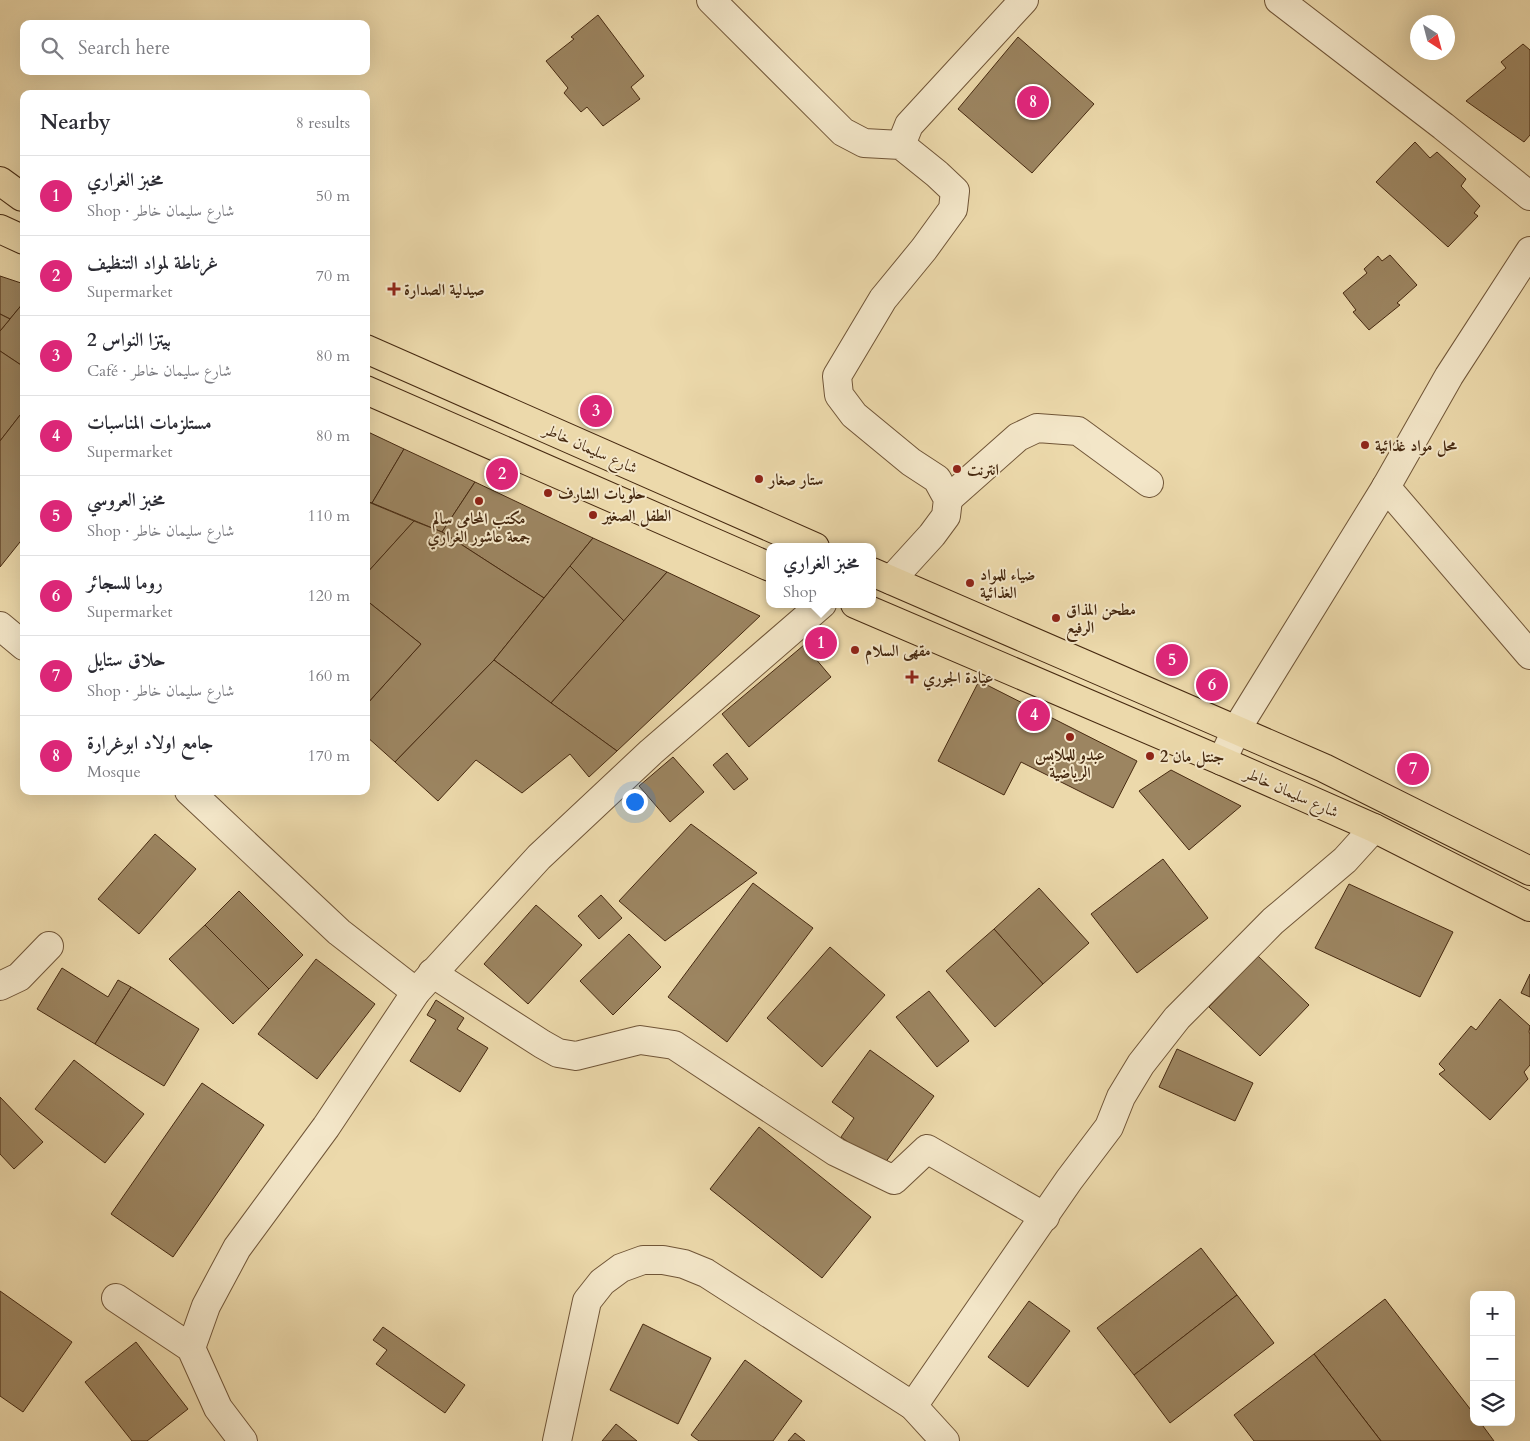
<!DOCTYPE html>
<html lang="en">
<head>
<meta charset="utf-8">
<style>
  :root { --surface:#fff; --page:#f7f7f7; --text:#2b2b33; --muted:#7c7c81; --line:#e1e1e2; --accent:#db2777 }
  body { margin:0; font-family:Cardo,Amiri,serif; background:var(--page); color:var(--text) }
  .controls { position:absolute; right:15px; bottom:15px; display:grid; overflow:hidden; border-radius:10px; box-shadow:0 5px 20px #0002 }
  .controls button { width:45px; height:45px; display:grid; place-items:center; padding:0; border:0; border-bottom:1px solid var(--line); background:var(--surface); color:var(--text); font:25px sans-serif }
  .compass { position:absolute; left:1410px; top:15px; width:45px; height:45px; border-radius:50%; background:var(--surface); box-shadow:0 5px 20px #0002; rotate:144deg }
  .you { position:absolute; left:634px; top:801px; width:18px; height:18px; margin:-12px; border:4px solid #fff; border-radius:50%; background:#1a73e8; box-shadow:0 0 0 8px #1a73e833 }
  .badge { display:grid; place-items:center; width:32px; height:32px; border-radius:50%; background:var(--accent); color:#fff; font-size:16px; font-weight:700 }
  .pin { position:absolute; translate:-50% -50%; border:2px solid #fff; box-shadow:0 1px 5px #0006 }
  .popup { position:absolute; left:766px; top:543px; width:110px; height:65px; box-sizing:border-box; display:grid; place-content:center; border-radius:10px; background:var(--surface); filter:drop-shadow(0 1px 4px #0005); font-size:16px; white-space:nowrap; color:var(--muted) }
  .popup b { font-size:19px; color:var(--text) }
  .popup::after { content:''; position:absolute; left:50%; top:100%; margin-left:-10px; border:10px solid transparent; border-top-color:var(--surface) }
  .list { margin:0; padding:0; list-style:none }
  h2 { display:flex; justify-content:space-between; align-items:center; height:65px; margin:0; padding:0 20px; font-size:21px }
  h2 small { font-size:16px; font-weight:400; color:var(--muted) }
  .list li { display:grid; grid-template-columns:32px 1fr auto; gap:15px; align-items:center; box-sizing:border-box; height:80px; padding:0 20px; border-top:1px solid var(--line) }
  .list b { display:block; font-size:19px; white-space:nowrap }
  .list p { margin:0; font-size:16px; white-space:nowrap; color:var(--muted) }
  .list em { font-size:16px; font-style:normal; color:var(--muted) }
  .icon { flex:none; width:28px; height:28px; fill:none; stroke:currentColor; stroke-width:2; stroke-linecap:round; stroke-linejoin:round }
  .map { position:relative; flex:none; width:1530px; height:1441px; overflow:hidden }
  .search { position:absolute; background:var(--surface); box-shadow:0 5px 20px #0002; left:20px; top:20px; width:350px; height:55px; display:flex; align-items:center; gap:12px; box-sizing:border-box; padding:0 18px; border-radius:10px; color:var(--muted); font-size:19px }
  .panel { position:absolute; background:var(--surface); box-shadow:0 5px 20px #0002; left:20px; top:90px; width:350px; height:705px; border-radius:10px }
  .map>svg:first-child { display:block }
  .building { fill:#9c8561; stroke:#462910 }
  .lines { fill:none; stroke-linecap:round; stroke-linejoin:round }
  .minor-casing { stroke:#705537; stroke-width:30 }
  .major-casing { stroke:#462910; stroke-width:30 }
  .minor { stroke:#f3e6c8; stroke-width:28 }
  .major { stroke:#ecd9ab; stroke-width:28 }
  .poi-dot { fill:#8f2418; stroke:#f3e6c8; stroke-width:2 }
  .labels { text-anchor:middle; stroke-width:4; stroke-linejoin:round; paint-order:stroke }
  .poi-label { font-size:16px; font-weight:bold; fill:#462910; stroke:#f3e6c8; text-anchor:start }
  .street-label { font-size:16px; fill:#462910; stroke:#f3e6c8 }
</style>
</head>
<body>
<div class="map">
<svg width="1530" height="1441" viewBox="0 0 1530 1441">
  <rect width="100%" height="100%" fill="#ecd9ab"/>
  <filter id="stains"><feTurbulence type="fractalNoise" baseFrequency=".004" numOctaves="4"/><feColorMatrix values="0 0 0 0 .2 0 0 0 0 .09 0 0 0 0 .02 0 0 0 .5 -.17"/></filter>
  <radialGradient id="worn" r=".72"><stop offset=".6" stop-color="#630" stop-opacity="0"/><stop offset="1" stop-color="#630" stop-opacity=".3"/></radialGradient>
  <g class="building">
    <path d="M598,15L644,76L631,87L640,99L603,126L587,107L581,112L564,93L568,88L546,61L574,39L571,37Z"/>
    <path d="M1018,37L1094,104L1032,173L958,109Z"/>
    <path d="M1523,44L1530,50V135L1524,142L1466,101L1506,68L1501,62Z"/>
    <path d="M1415,142L1430,158L1437,152L1466,179L1461,186L1480,206L1474,213L1478,216L1448,247L1376,182Z"/>
    <path d="M1390,255L1417,285L1397,303L1400,305L1369,330L1353,312L1356,310L1343,293L1367,273L1364,269L1378,256L1382,261Z"/>
    <path d="M0,276L24,284V302L10,319L0,314Z"/>
    <path d="M24,302V367L0,351V331Z"/>
    <path d="M0,314L10,319L0,331Z"/>
    <path d="M0,351L24,367V410L0,441Z"/>
    <path d="M24,410V537L0,567V441Z"/>
    <path d="M366,431L404,449L372,503L366,501Z"/>
    <path d="M404,449L475,482L442,532L372,503Z"/>
    <path d="M475,482L593,538L544,598L442,532Z"/>
    <path d="M366,501L414,521L366,574Z"/>
    <path d="M414,521L442,532L544,598L494,660L395,762L366,736V705L421,644L366,600V574Z"/>
    <path d="M593,538L667,572L624,621L570,566Z"/>
    <path d="M570,566L624,621L551,703L494,660Z"/>
    <path d="M667,572L760,616L617,751L551,703Z"/>
    <path d="M366,600L421,644L366,705Z"/>
    <path d="M804,645L831,677L749,747L722,714Z"/>
    <path d="M494,660L551,703L617,751L589,777L570,754L522,793L476,760L438,801L395,762Z"/>
    <path d="M979,681L1137,761L1113,808L1021,762L1004,795L938,761Z"/>
    <path d="M727,753L748,779L734,790L713,765Z"/>
    <path d="M673,757L704,792L670,822L639,786Z"/>
    <path d="M1171,770L1241,806L1189,850L1139,791Z"/>
    <path d="M691,824L757,873L665,941L619,901Z"/>
    <path d="M155,834L196,869L139,934L98,899Z"/>
    <path d="M1163,859L1208,918L1137,973L1091,914Z"/>
    <path d="M753,883L813,928L727,1042L668,997Z"/>
    <path d="M1349,884L1453,932L1420,997L1315,948Z"/>
    <path d="M1039,888L1089,943L1043,984L994,929Z"/>
    <path d="M239,891L303,955L269,989L205,925Z"/>
    <path d="M601,895L622,918L599,939L578,916Z"/>
    <path d="M536,905L582,945L528,1004L484,964Z"/>
    <path d="M205,925L269,989L233,1024L169,959Z"/>
    <path d="M994,929L1043,984L995,1027L946,971Z"/>
    <path d="M629,934L661,967L613,1015L580,981Z"/>
    <path d="M830,947L885,995L822,1067L767,1018Z"/>
    <path d="M1258,956L1309,1005L1260,1056L1209,1007Z"/>
    <path d="M316,959L375,1004L317,1079L258,1034Z"/>
    <path d="M62,968L108,997L118,980L131,987L95,1044L37,1009Z"/>
    <path d="M1530,974V997L1521,993Z"/>
    <path d="M131,987L199,1029L164,1086L95,1044Z"/>
    <path d="M929,991L969,1041L937,1067L896,1017Z"/>
    <path d="M1500,999L1530,1026L1529,1032L1530,1034V1065L1524,1072L1528,1079L1490,1120L1439,1074L1445,1070L1439,1064L1471,1026L1476,1030Z"/>
    <path d="M436,1000L464,1018L457,1029L488,1048L460,1092L410,1061L436,1020L427,1015Z"/>
    <path d="M1177,1049L1253,1083L1235,1121L1159,1087Z"/>
    <path d="M870,1050L934,1096L882,1167L841,1137L854,1118L832,1102Z"/>
    <path d="M74,1060L144,1114L105,1163L35,1109Z"/>
    <path d="M202,1083L264,1125L173,1257L111,1214Z"/>
    <path d="M0,1097L43,1142L14,1169L0,1154Z"/>
    <path d="M759,1127L871,1217L822,1278L710,1189Z"/>
    <path d="M1201,1248L1237,1295L1134,1375L1097,1328Z"/>
    <path d="M0,1291L72,1342L23,1412L0,1396Z"/>
    <path d="M1237,1295L1274,1343L1170,1423L1134,1375Z"/>
    <path d="M1385,1299L1474,1414V1422H1480L1494,1441H1381L1314,1354Z"/>
    <path d="M1029,1301L1070,1331L1028,1387L988,1357Z"/>
    <path d="M643,1324L711,1358L678,1424L610,1390Z"/>
    <path d="M383,1327L465,1385L445,1413L376,1364L387,1350L373,1340Z"/>
    <path d="M136,1342L188,1409L147,1441H132L85,1382Z"/>
    <path d="M1314,1354L1381,1441H1254L1234,1415Z"/>
    <path d="M745,1360L802,1401L773,1441H699L691,1435Z"/>
    <path d="M616,1424L637,1441H602Z"/>
    <path d="M795,1433L805,1441H788Z"/>
  </g>
  <g class="lines">
    <defs>
      <g id="minor">
        <path d="M711,0L843,132L864,143L901,145L937,174L955,191L953,209L924,249L883,299L837,376L839,395L854,415L911,462L937,479L948,499L946,516L932,535L891,580"/>
        <path d="M1279,0L1443,126L1530,196"/>
        <path d="M901,145L909,125L1024,0"/>
        <path d="M1386,487L1530,655"/>
        <path d="M948,499L1018,437L1037,428L1078,431L1149,483"/>
        <path d="M0,626L24,646"/>
        <path d="M1222,761L1236,730L1386,487L1449,376L1530,251"/>
        <path d="M189,791L339,932L416,992"/>
        <path d="M432,973L542,1044L558,1053L576,1056L640,1040L674,1045L836,1152L894,1180L927,1149L1045,1217"/>
        <path d="M0,986L19,977L49,946"/>
        <path d="M116,1298L191,1348L218,1408L243,1441"/>
        <path d="M191,1348L206,1306L237,1248L326,1127L416,992L539,857L651,752L822,604"/>
        <path d="M913,1406L1069,1180L1109,1127L1121,1097L1141,1064L1177,1018L1273,921L1345,860L1374,828"/>
        <path d="M557,1441L587,1301L602,1282L621,1268L643,1260H663L684,1264L706,1273L913,1406L945,1441"/>
      </g>
      <g id="major">
        <path d="M0,181L22,197"/>
        <path d="M0,229L24,240"/>
        <path d="M366,349L815,547"/>
        <path d="M366,390L770,567"/>
        <path d="M872,572L1324,768L1530,871"/>
        <path d="M855,604L1222,761L1374,828L1530,907"/>
      </g>
    </defs>
    <use href="#minor" class="minor-casing"/>
    <use href="#major" class="major-casing"/>
    <use href="#minor" class="minor"/>
    <use href="#major" class="major"/>
  </g>
  <g class="poi-dot">
    <path d="M391.5 281.5h5v5h5v5h-5v5h-5v-5h-5v-5h5z"/>
    <circle cx="1365" cy="445" r="5"/>
    <circle cx="957" cy="469" r="5"/>
    <circle cx="759" cy="479" r="5"/>
    <circle cx="548" cy="493" r="5"/>
    <circle cx="479" cy="501" r="5"/>
    <circle cx="593" cy="515" r="5"/>
    <circle cx="970" cy="583" r="5"/>
    <circle cx="1056" cy="618" r="5"/>
    <circle cx="855" cy="650" r="5"/>
    <path d="M909.5 669.5h5v5h5v5h-5v5h-5v-5h-5v-5h5z"/>
    <circle cx="1070" cy="737" r="5"/>
    <circle cx="1150" cy="756" r="5"/>
  </g>
  <g class="labels">
    <g class="poi-label">
      <text x="404" y="295">صيدلية الصدارة</text>
      <text x="1375" y="451">محل مواد غذائية</text>
      <text x="967" y="475">انترنت</text>
      <text x="769" y="485">ستار صغار</text>
      <text x="558" y="499">حلويات الشارف</text>
      <text x="603" y="521">الطفل الصغير</text>
      <text x="479" y="524" text-anchor="middle">مكتب المحامي سالم<tspan x="479" dy="18">جمعة عاشور الغراري</tspan></text>
      <text x="980" y="580">ضياء للمواد<tspan x="980" dy="18">الغذائية</tspan></text>
      <text x="1066" y="615">مطحن المذاق<tspan x="1066" dy="18">الرفيع</tspan></text>
      <text x="865" y="656">مقهى السلام</text>
      <text x="923" y="683">عيادة الجوري</text>
      <text x="1070" y="760" text-anchor="middle">عبدو للملابس<tspan x="1070" dy="18">الرياضية</tspan></text>
      <text x="1160" y="762">جنتل مان 2</text>
    </g>
    <g class="street-label">
      <text transform="translate(591 448) rotate(24)" y="6">شارع سليمان خاطر</text>
      <text transform="translate(1292 792) rotate(24)" y="6">شارع سليمان خاطر</text>
    </g>
  </g>
  <rect width="100%" height="100%" filter="url(#stains)"/>
  <rect width="100%" height="100%" fill="url(#worn)"/>
</svg>
<div class="controls">
<button>+</button>
<button>−</button>
<button><svg class="icon" aria-label="layers" viewBox="0 0 24 24"><path d="M12 4l9 5-9 5-9-5zM3 14l9 5 9-5"/></svg></button>
</div>
<svg class="compass" viewBox="-18 -18 36 36"><path d="M0-13l5 13h-10z" fill="#e53935"/><path d="M0 13l5-13h-10z" fill="#7c7c81"/></svg>
<div class="you"></div>
<div class="pin badge" style="left:821px;top:643px">1</div>
<div class="popup"><b>مخبز الغراري</b>Shop</div>
<div class="pin badge" style="left:502px;top:474px">2</div>
<div class="pin badge" style="left:596px;top:411px">3</div>
<div class="pin badge" style="left:1034px;top:715px">4</div>
<div class="pin badge" style="left:1172px;top:660px">5</div>
<div class="pin badge" style="left:1212px;top:685px">6</div>
<div class="pin badge" style="left:1413px;top:769px">7</div>
<div class="pin badge" style="left:1033px;top:102px">8</div>
<div class="search"><svg class="icon" aria-label="search" viewBox="0 0 24 24"><circle cx="10" cy="10" r="6"/><path d="M15 15l6 6"/></svg>Search here</div>
<section class="panel">
<h2>Nearby<small>8 results</small></h2>
<ul class="list">
<li><span class="badge">1</span><div><b>مخبز الغراري</b><p>Shop · شارع سليمان خاطر</p></div><em>50 m</em></li>
<li><span class="badge">2</span><div><b>غرناطة لمواد التنظيف</b><p>Supermarket</p></div><em>70 m</em></li>
<li><span class="badge">3</span><div><b>بيتزا النواس 2</b><p>Café · شارع سليمان خاطر</p></div><em>80 m</em></li>
<li><span class="badge">4</span><div><b>مستلزمات المناسبات</b><p>Supermarket</p></div><em>80 m</em></li>
<li><span class="badge">5</span><div><b>مخبز العروسي</b><p>Shop · شارع سليمان خاطر</p></div><em>110 m</em></li>
<li><span class="badge">6</span><div><b>روما للسجائر</b><p>Supermarket</p></div><em>120 m</em></li>
<li><span class="badge">7</span><div><b>حلاق ستايل</b><p>Shop · شارع سليمان خاطر</p></div><em>160 m</em></li>
<li><span class="badge">8</span><div><b>جامع اولاد ابوغرارة</b><p>Mosque</p></div><em>170 m</em></li>
</ul>
</section>
</div>
</body>
</html>
